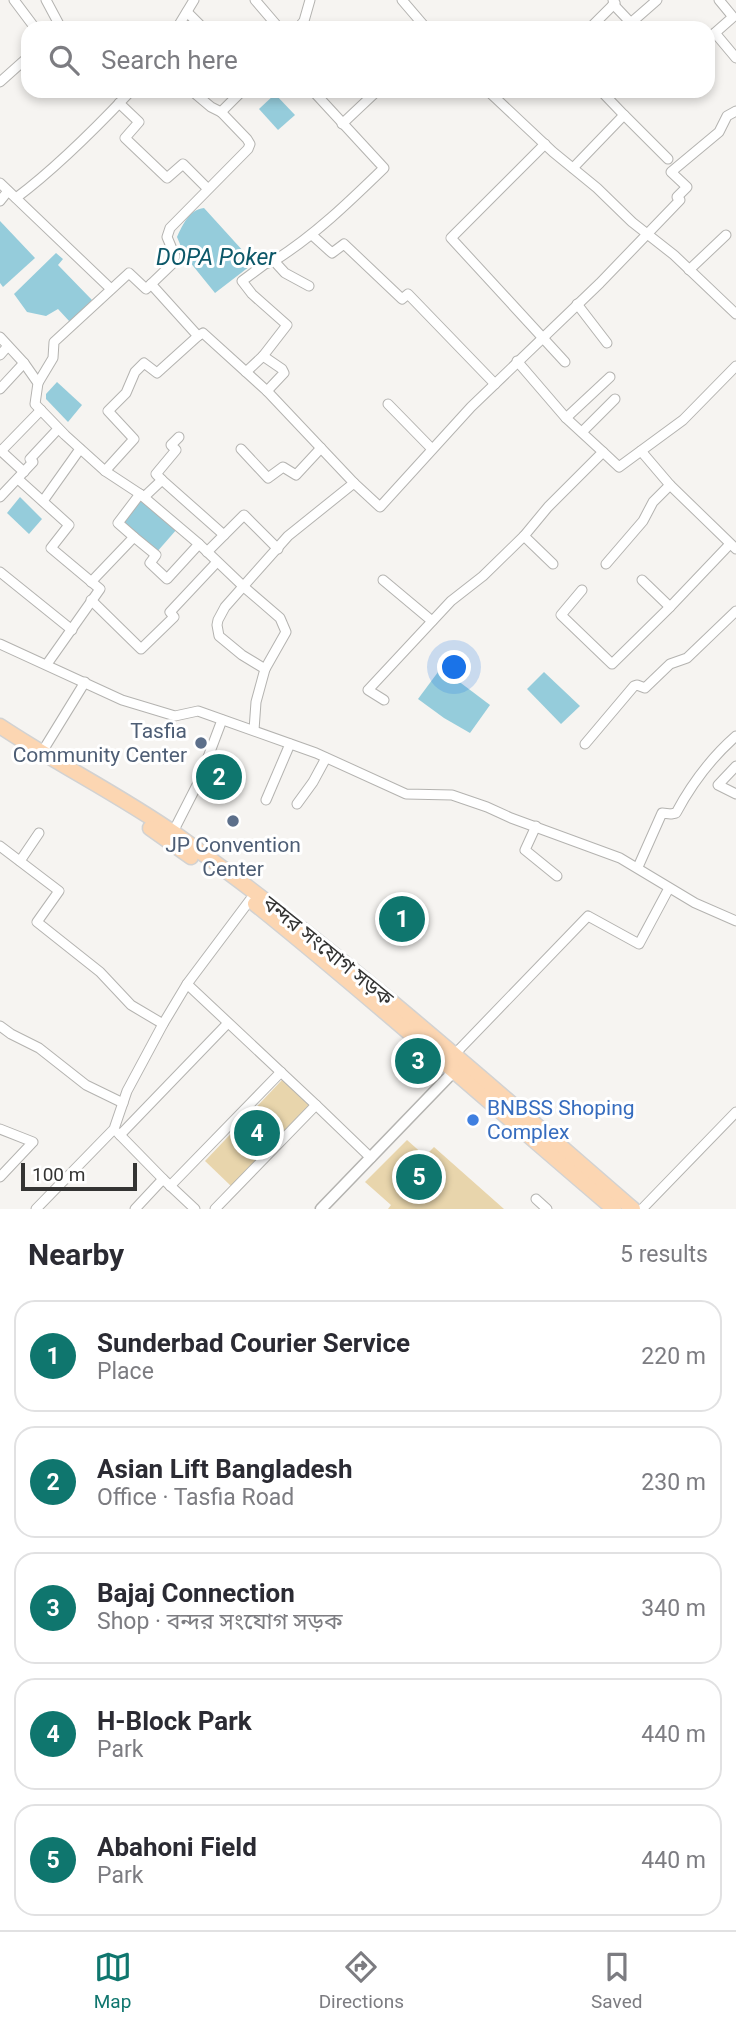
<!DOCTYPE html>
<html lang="en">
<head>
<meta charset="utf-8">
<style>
  :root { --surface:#fff; --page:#f2f2f3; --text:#2b2b33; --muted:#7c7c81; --line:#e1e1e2; --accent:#0f766e }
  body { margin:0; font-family:Roboto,"Noto Sans Bengali",sans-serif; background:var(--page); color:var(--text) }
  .scale { position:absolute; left:21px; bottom:18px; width:116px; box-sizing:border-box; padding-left:7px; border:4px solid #343433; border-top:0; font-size:19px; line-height:24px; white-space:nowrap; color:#343433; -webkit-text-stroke:5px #fff; paint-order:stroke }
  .you { position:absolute; left:455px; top:668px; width:24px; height:24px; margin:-18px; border:5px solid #fff; border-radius:50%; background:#1a73e8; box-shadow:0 0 0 10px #1a73e833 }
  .badge { display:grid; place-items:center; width:46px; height:46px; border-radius:50%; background:var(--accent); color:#fff; font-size:23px; font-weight:700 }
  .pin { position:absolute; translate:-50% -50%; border:4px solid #fff; box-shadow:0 2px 7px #0006 }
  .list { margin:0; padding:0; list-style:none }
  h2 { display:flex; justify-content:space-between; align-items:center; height:91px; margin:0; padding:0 28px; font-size:30px }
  h2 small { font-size:23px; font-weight:400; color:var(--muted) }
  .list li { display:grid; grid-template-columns:46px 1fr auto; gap:21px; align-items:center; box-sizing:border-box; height:112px; margin:0 14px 14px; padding:0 14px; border:2px solid var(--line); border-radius:21px }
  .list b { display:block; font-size:26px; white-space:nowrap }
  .list p { margin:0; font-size:23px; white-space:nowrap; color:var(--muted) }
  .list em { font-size:23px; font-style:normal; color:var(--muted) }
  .icon { flex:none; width:38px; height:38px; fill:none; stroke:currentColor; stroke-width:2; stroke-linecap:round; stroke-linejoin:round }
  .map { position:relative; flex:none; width:736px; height:1209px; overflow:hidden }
  .search { position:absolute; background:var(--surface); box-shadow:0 4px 10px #0003; left:21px; right:21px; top:21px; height:77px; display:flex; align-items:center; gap:18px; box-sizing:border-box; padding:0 24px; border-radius:21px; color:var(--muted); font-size:26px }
  .sheet { height:721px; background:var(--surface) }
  nav { display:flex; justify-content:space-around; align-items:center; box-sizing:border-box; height:98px; border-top:2px solid var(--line); background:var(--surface); font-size:19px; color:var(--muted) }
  nav a { display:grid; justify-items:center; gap:4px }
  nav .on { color:var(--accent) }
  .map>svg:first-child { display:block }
  .green { fill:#e8d5ac }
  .water { fill:#95ccdb }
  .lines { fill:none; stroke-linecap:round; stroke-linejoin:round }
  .minor-casing { stroke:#b4b3b0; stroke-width:11 }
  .tertiary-casing { stroke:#b4b3b0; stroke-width:13 }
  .trunk-casing { stroke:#d2d2d2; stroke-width:17 }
  .minor { stroke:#fff; stroke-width:9 }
  .tertiary { stroke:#fff; stroke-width:10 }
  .trunk { stroke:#fcd6b2; stroke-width:14 }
  .service-dot { fill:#5c6f8a; stroke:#fff; stroke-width:2.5 }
  .shop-dot { fill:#3f7fe0; stroke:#fff; stroke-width:2.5 }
  .labels { text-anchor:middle; stroke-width:6; stroke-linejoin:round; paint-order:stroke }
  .service-label { font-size:21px; fill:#4e5e75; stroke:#fff; text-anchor:end }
  .street-label { font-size:21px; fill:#343433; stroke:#fff }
  .shop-label { font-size:21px; fill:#366cbe; stroke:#fff; text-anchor:start }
  .water-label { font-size:23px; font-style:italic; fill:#0c5869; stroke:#fff }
</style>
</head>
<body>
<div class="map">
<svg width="736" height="1209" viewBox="0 0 736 1209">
  <rect width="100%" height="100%" fill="#f6f4f1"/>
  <g class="green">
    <path d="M282,1080L309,1105L231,1186L205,1161Z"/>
    <path d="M407,1140L425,1156L434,1147L504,1209H388L391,1205L365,1182Z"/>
  </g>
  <g class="water">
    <path d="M275,94L295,115L278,130L259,109Z"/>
    <path d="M204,208L254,263L215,293L185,256L177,237C183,224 189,210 204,208Z"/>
    <path d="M0,221L35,258L3,287L0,283Z"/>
    <path d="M56,253L63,259L58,265L92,300L70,322L58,309L46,316L27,312L14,294Z"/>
    <path d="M57,382L82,405L68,422L46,399V394Z"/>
    <path d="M20,497L42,519L29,534L7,513Z"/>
    <path d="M140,498L177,529L156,553L121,523Z"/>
    <path d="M441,668L490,705L470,733L444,718L418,699Z"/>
    <path d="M544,672L580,706L561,724L527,689Z"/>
  </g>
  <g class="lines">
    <defs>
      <g id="minor">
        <path d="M14,0L35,28"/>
        <path d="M46,0L61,28"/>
        <path d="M255,0L279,28"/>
        <path d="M402,0L426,28"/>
        <path d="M613,4L631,23"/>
        <path d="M187,12L203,28"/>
        <path d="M177,28L194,0"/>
        <path d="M298,28L304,21L310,0"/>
        <path d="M590,28L615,3L613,0"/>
        <path d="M625,28L657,0"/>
        <path d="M715,33L736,58"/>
        <path d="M708,39L733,17L719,0"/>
        <path d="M0,82L28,57"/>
        <path d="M488,91L553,152L597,188L632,222L674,255L736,314"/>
        <path d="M119,103L139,122L125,138L167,178L183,164L207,188"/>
        <path d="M221,112L242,91"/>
        <path d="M624,115L668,159"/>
        <path d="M342,124L377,91"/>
        <path d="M545,144L451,238L565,362"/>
        <path d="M573,168L624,115L601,91"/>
        <path d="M0,183L111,289"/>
        <path d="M16,198C56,168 93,131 128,94"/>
        <path d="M0,201L8,191"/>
        <path d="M312,235L332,253L344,244L402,299L408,294L495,384"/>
        <path d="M689,270L726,235"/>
        <path d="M309,286L285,273L274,261C315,235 349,202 384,168L313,91"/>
        <path d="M577,304L607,343"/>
        <path d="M198,336L203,333L267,391L354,483"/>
        <path d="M0,337L24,363L38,383L35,404L65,435L105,471L140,494L199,544L244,587L280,618L286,632L265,669"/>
        <path d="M0,355L7,347"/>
        <path d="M517,361L566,418L603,452L548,507L524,536L553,564"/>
        <path d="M246,372L263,356"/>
        <path d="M38,383L53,358L54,342L129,273L146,289L172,264L175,256L167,237L170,228L248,149L250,144L247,139L221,112L211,107L192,91"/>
        <path d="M0,389L24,363"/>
        <path d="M267,391L284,373L282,369L263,356L287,325L252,294L242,281L265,264L274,261"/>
        <path d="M388,404L432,449"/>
        <path d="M566,418L610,377"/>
        <path d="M582,432L615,399"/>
        <path d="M241,449L268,478L283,467L296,475L321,448"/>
        <path d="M0,450L24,472"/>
        <path d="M1,451L41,410"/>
        <path d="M641,451L670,485L736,549"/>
        <path d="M603,452L619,467L683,420L736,366"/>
        <path d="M105,471L134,439L108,411L126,393L135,372L144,363L157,373L198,336L151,284"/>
        <path d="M18,479L69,525L51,548L100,589L47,664"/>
        <path d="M162,480L224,535"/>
        <path d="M0,497L33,462L30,459L58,429"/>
        <path d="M144,497L162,480L156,474L176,450L171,445L179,437"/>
        <path d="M43,501L80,449"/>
        <path d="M134,537L156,555L150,563L167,579L199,544"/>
        <path d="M207,552L244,515L278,549"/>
        <path d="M606,564L643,521L653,502L670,485"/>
        <path d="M0,572L72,630"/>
        <path d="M383,580L432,621"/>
        <path d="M642,580L670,607"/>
        <path d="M91,582L134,537L118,523L140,494"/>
        <path d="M582,590L561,615L612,664L670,607L730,544"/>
        <path d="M91,600L141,649L174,617L170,612L217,562"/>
        <path d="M0,644L122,700L175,716L198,711L316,753L406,794L452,795L487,807L511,818L620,858L695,903L736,921"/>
        <path d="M384,700L368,690L451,601L483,576L524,536"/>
        <path d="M254,730L256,702L265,669L242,655L219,636L217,625L218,620L225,607L288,536L354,483L380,507L471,407L600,283L680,200L677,197L687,187L671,172L719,132L727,116L736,111"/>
        <path d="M585,744L634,686L637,685L645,688L670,664L687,658L736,611"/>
        <path d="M42,752L85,682"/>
        <path d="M736,766L718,785L736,794"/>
        <path d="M266,800L290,744"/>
        <path d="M297,804L313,782L326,758"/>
        <path d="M536,826L525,850L557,876"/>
        <path d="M173,832L199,781L222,720"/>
        <path d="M0,846L59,891L37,922L100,972L131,1005L163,1024"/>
        <path d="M20,861L39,833"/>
        <path d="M638,867L662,813L671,814L676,813C691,785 712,757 736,736"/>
        <path d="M187,984L316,1105"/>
        <path d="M0,1026L11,1034L39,1048L86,1085L123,1103"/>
        <path d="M451,1058L588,916L639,944L669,888"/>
        <path d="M0,1129L33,1142L0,1177"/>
        <path d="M118,1133L163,1179"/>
        <path d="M120,1135L228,1023"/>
        <path d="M170,1186L281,1072"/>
        <path d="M536,1199L547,1209"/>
        <path d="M36,1209L114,1129L127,1091L163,1024L187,984L250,900"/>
        <path d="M135,1209L163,1179L195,1209"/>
        <path d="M215,1209L316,1105L371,1158"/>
        <path d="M642,1209L736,1112"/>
      </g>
      <path id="tertiary" d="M321,1209L458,1067"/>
      <g id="trunk">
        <path d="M0,726C57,764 120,795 177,835C337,949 484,1080 633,1209"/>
        <path d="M150,828L191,857"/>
        <path d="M255,904C377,1002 494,1107 614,1209"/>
      </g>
    </defs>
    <use href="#minor" class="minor-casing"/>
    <use href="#tertiary" class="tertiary-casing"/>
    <use href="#trunk" class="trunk-casing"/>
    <use href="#minor" class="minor"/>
    <use href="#tertiary" class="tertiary"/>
    <use href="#trunk" class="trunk"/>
  </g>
  <g class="service-dot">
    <circle cx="201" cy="743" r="7"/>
    <circle cx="233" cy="821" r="7"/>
  </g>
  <circle class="shop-dot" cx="473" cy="1120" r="7"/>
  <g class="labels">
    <g class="service-label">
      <text x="187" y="738">Tasfia<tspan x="187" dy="24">Community Center</tspan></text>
      <text x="233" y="852" text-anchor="middle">JP Convention<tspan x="233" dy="24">Center</tspan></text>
    </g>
    <g class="street-label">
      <text transform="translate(328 951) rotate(39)" y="7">বন্দর সংযোগ সড়ক</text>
    </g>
    <g class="shop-label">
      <text x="487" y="1115">BNBSS Shoping<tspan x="487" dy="24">Complex</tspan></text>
    </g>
    <g class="water-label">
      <text x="216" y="265">DOPA Poker</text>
    </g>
  </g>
</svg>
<div class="scale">100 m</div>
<div class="you"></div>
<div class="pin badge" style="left:402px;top:919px">1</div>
<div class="pin badge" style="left:219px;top:777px">2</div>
<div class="pin badge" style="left:418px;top:1061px">3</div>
<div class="pin badge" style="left:257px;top:1133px">4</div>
<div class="pin badge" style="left:419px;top:1177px">5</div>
<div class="search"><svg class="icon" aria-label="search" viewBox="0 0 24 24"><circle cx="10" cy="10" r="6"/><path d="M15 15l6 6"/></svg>Search here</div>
</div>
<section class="sheet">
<h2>Nearby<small>5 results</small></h2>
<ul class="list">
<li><span class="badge">1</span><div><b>Sunderbad Courier Service</b><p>Place</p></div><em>220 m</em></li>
<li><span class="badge">2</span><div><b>Asian Lift Bangladesh</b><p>Office · Tasfia Road</p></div><em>230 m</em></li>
<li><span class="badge">3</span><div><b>Bajaj Connection</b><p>Shop · বন্দর সংযোগ সড়ক</p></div><em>340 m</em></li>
<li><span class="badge">4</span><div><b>H-Block Park</b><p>Park</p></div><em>440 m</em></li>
<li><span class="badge">5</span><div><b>Abahoni Field</b><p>Park</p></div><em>440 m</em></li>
</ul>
</section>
<nav>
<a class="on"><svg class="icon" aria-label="map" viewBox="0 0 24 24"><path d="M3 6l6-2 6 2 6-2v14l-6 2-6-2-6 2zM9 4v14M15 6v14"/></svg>Map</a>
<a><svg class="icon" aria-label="directions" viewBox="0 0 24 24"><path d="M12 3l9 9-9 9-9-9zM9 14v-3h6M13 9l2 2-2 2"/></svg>Directions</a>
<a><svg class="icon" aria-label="saved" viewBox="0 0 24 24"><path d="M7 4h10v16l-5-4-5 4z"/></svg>Saved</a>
</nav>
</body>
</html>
